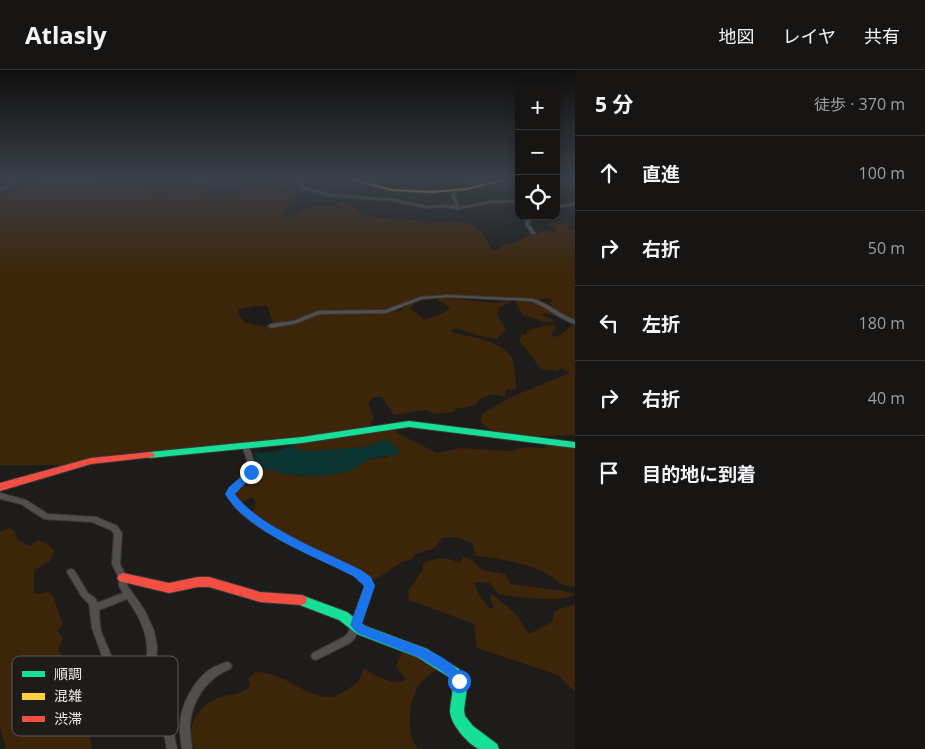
<!DOCTYPE html>
<html lang="ja">
<head>
<meta charset="utf-8">
<style>
  :root { --surface:#161514; --page:#1f1e1d; --text:#f1f3f6; --muted:#9e9fa0; --line:#353434 }
  body { margin:0; font-family:"Open Sans","Noto Sans JP",sans-serif; background:var(--page); color:var(--text) }
  .controls { position:absolute; right:15px; top:15px; display:grid; overflow:hidden; border-radius:10px; box-shadow:0 2px 12px #0003 }
  .controls button { width:45px; height:45px; display:grid; place-items:center; padding:0; border:0; border-bottom:1px solid var(--line); background:var(--surface); color:var(--text); font:25px sans-serif }
  .stop { position:absolute; width:15px; height:15px; margin:-11px; border:4px solid #1a73e8; border-radius:50%; background:#fff }
  .stop.end { background:#1a73e8; border-color:#fff; box-shadow:0 1px 5px #0008 }
  .list { margin:0; padding:0; list-style:none }
  h2 { display:flex; justify-content:space-between; align-items:center; height:65px; margin:0; padding:0 20px; font-size:21px }
  h2 small { font-size:16px; font-weight:400; color:var(--muted) }
  .list li { display:grid; grid-template-columns:32px 1fr auto; gap:15px; align-items:center; box-sizing:border-box; height:75px; padding:0 20px; border-top:1px solid var(--line) }
  .list b { display:block; font-size:19px; white-space:nowrap }
  .list em { font-size:16px; font-style:normal; color:var(--muted) }
  .icon { flex:none; width:28px; height:28px; fill:none; stroke:currentColor; stroke-width:2; stroke-linecap:round; stroke-linejoin:round }
  .map { position:relative; flex:none; width:575px; height:679px; overflow:hidden }
  header { display:flex; align-items:center; gap:30px; box-sizing:border-box; height:70px; padding:0 25px; background:var(--surface); border-bottom:1px solid var(--line) }
  header strong { font-size:24px }
  nav { display:flex; gap:28px; margin-inline-start:auto; font-size:18px }
  main { display:flex }
  aside { flex:1; background:var(--surface) }
  .map>svg:first-child { display:block }
  .green { fill:#3d250a }
  .water { fill:#0b3330 }
  .lines { fill:none; stroke-linecap:round; stroke-linejoin:round }
  .stream { stroke:#0b3330; stroke-width:1 }
  .street-casing { stroke:#393837; stroke-width:2 }
  .fast-casing { stroke:#393837; stroke-width:2 }
  .slow-casing { stroke:#393837; stroke-width:2 }
  .jam-casing { stroke:#393837; stroke-width:2 }
  .street { fill:#514f4e; fill-rule:evenodd }
  .fast { fill:#16e098; fill-rule:evenodd }
  .slow { fill:#ffcf43; fill-rule:evenodd }
  .jam { fill:#f24e42; fill-rule:evenodd }
  .route { fill:#1a73e8 }
  .key { fill:#1e1c19; stroke:#5d5b58; stroke-width:1 }
  .key-label { font-size:14px; fill:#efedeb }
</style>
</head>
<body>
<header>
<strong>Atlasly</strong>
<nav><a>地図</a><a>レイヤ</a><a>共有</a></nav>
</header>
<main>
<div class="map">
<svg width="575" height="679" viewBox="0 0 575 679">
  <rect width="100%" height="100%" fill="#1d1c1a"/>
  <g class="green">
    <path d="M49,109H87L101,111L104,114H124L140,112L137,115L143,116L145,114H140L143,111L153,113L148,120L153,124L157,123L153,120L163,123L167,119L195,116L196,119L205,118L204,125C218,132 234,124 249,120L247,117L249,116L282,122L292,121L296,125L294,129H291L287,140L282,145L284,146H293L314,136H333L341,139L343,138L340,137L342,136L335,135L339,132C351,132 355,142 367,146C384,151 404,147 423,152L419,153C439,155 469,146 483,163C487,168 488,175 492,180H497L506,174L514,173L529,165L540,163L539,161L556,162L557,159L547,155L550,152L559,154L567,153L569,154L567,157L575,160V251L557,241L549,234L552,230L547,228L540,230L461,225L420,227L386,240L318,242L287,252L274,254L267,236H256L239,239L238,244L246,253L273,258L298,253L316,245L327,243L394,242L402,240L415,230L417,231L410,239L425,250L445,242L450,237L437,230L438,227L495,233L509,231L511,232L500,237L497,245L506,259L497,269L476,265L456,258L451,260L452,263C468,265 510,273 513,292C515,300 515,310 516,319H508L505,322V327C494,323 489,325 478,330L477,334L465,338H456L454,342L436,344L425,340L394,345L382,327H373L368,334L374,348L369,358L301,368L58,397V395H0V125L33,112Z"/>
    <path d="M517,230L535,232L555,244L554,246L544,243L542,245L552,249L554,252H544L523,245L515,231Z"/>
    <path d="M575,254V365C553,365 493,372 481,351L483,343L511,327L570,303L561,298L557,301L541,299L519,270L522,264L526,265L527,261L543,256L554,255L556,257L551,265L557,267Z"/>
    <path d="M396,359L397,363L437,383L461,378L509,381L525,377L545,378L550,374L575,378V517C555,515 554,505 537,499C518,492 497,488 476,486L472,473L456,467L442,468L435,478L415,484L413,489L402,492L375,510L261,451L252,443L256,433L253,427L239,433L234,427L235,423L255,402L256,397C268,398 278,402 290,405C302,407 340,405 351,400C357,397 362,393 368,390C384,385 383,392 399,379L386,369L366,377L306,381L296,379L295,374Z"/>
    <path d="M9,458L14,461L18,470L30,476L38,470L48,475L55,481L49,492L34,500V522L38,524L48,522L53,526L63,555L57,560L63,568L58,581L78,605L81,651L89,656L92,679H6L0,657V462Z"/>
    <path d="M463,486L474,492L482,500L505,504L511,514L564,521L575,524C563,534 515,527 498,524L490,513L475,512L478,523L489,538H494L490,527L492,524L515,543L529,564L552,552L554,541L575,534V622L558,605L477,578L474,554L409,530L408,521L423,500V493C439,488 445,486 460,493Z"/>
    <path d="M403,580L431,591L438,599C432,604 423,609 419,615C409,632 405,663 418,679H194C186,657 196,637 218,628C232,622 235,629 250,616L248,609L255,602C285,602 308,629 331,627C337,627 343,622 348,619C358,613 360,610 364,599C375,605 393,616 406,610L396,596Z"/>
  </g>
  <path class="water" d="M386,369L399,379L400,383C390,387 383,386 373,388C364,390 358,398 349,401C333,406 311,406 294,405C282,405 269,398 256,397L254,382C262,382 272,383 280,380C285,378 289,376 295,374L296,379L306,381L366,377Z"/>
  <g class="lines">
    <path class="stream" d="M0,124L49,109"/>
    <defs>
      <g id="street">
        <path d="M15,109H19L0,122V119Z"/>
        <path d="M295,109H298L304,117L330,124L393,129L426,136L446,135L456,136L451,125L454,120H455L457,121L455,125L459,137L491,131L519,130V132L491,133L458,139L446,137L426,138L393,131L330,126L302,119Z"/>
        <path d="M459,109H464L485,114L483,115Z"/>
        <path d="M575,133V135L556,138V136Z"/>
        <path d="M527,146H531L529,154L535,163L534,164H532L525,154Z"/>
        <path d="M448,225L533,229C548,233 560,245 575,250V254C559,249 547,237 532,231L448,227L422,229L386,243L319,244L297,253L271,258L268,256L271,254L294,251L318,241L385,240L421,227Z"/>
        <path d="M243,374H247L248,376C251,382 254,389 254,395C255,407 240,416 234,424L241,434L254,445L271,456L310,477L360,501L370,509L374,516L355,568L350,573L316,590L313,589L311,586L313,583L344,567L348,563L366,516C357,504 340,499 327,492C300,480 254,459 235,437C232,433 229,428 226,424C232,415 248,405 248,395C247,389 244,382 242,376Z"/>
        <path d="M0,423L26,430L48,444L96,447L117,456L122,463L120,494L127,508V515L145,541L154,561L157,576L156,606L168,634L177,679H167L158,634L154,625L152,645L151,648L147,650L143,648L142,645L145,617L147,614L149,613C144,601 148,589 147,577C146,558 137,543 127,529L99,540C100,547 99,553 101,560C105,576 119,592 112,610L109,611L106,610L104,607V599L102,586L92,558L89,534L82,527L67,502L68,500L71,499L74,500L88,523L96,529L97,533L123,523L119,516V508L112,494L114,464L111,460L92,452L44,449L21,434L0,429Z"/>
        <path d="M227,592L230,593L232,596L230,599C207,608 192,630 190,655C190,663 191,671 192,679H182C181,671 179,663 180,655C181,635 193,612 209,600C215,596 221,594 227,592Z"/>
      </g>
      <g id="fast">
        <path d="M188,109H209L207,110H190Z"/>
        <path d="M409,351L575,372V378L409,357L302,373L150,388L145,385L150,382L302,367Z"/>
        <path d="M301,525L347,542L365,556L427,579L459,599L466,611L467,618L464,640L465,646L473,656L497,674L499,679C494,679 484,679 479,679C468,674 451,655 450,642C450,630 456,619 449,607L417,587L357,564L339,550L297,534L295,530L297,526Z"/>
      </g>
      <path id="slow" d="M347,109H353L392,119L431,121L466,118L504,109H511L466,120L431,123L392,121Z"/>
      <g id="jam">
        <path d="M150,382L153,383L155,385L153,387L91,394L0,421V413L91,388Z"/>
        <path d="M123,503L169,513L198,507H209L260,522L301,525L305,526L307,530L305,534L301,535L260,532L209,517H198L169,523L119,511L117,508L119,505Z"/>
      </g>
    </defs>
    <use href="#street" class="street-casing"/>
    <use href="#fast" class="fast-casing"/>
    <use href="#slow" class="slow-casing"/>
    <use href="#jam" class="jam-casing"/>
    <use href="#street" class="street"/>
    <use href="#fast" class="fast"/>
    <use href="#slow" class="slow"/>
    <use href="#jam" class="jam"/>
  </g>
  <linearGradient id="sky" x2="0" y2="1"><stop stop-color="#100f0e"/><stop offset="0.53" stop-color="#3a4049"/><stop offset="1" stop-color="#3a4049" stop-opacity="0"/></linearGradient>
  <rect width="575" height="204" fill="url(#sky)"/>
  <path class="route" d="M251,398L254,399V404L235,424C260,458 323,481 361,500L371,507L375,516L362,554C368,558 376,560 383,563C409,573 453,584 465,611L463,615L459,617L455,615L449,607L440,600L418,587L357,563L350,555L364,516L353,506C314,486 248,462 225,424L229,417Z"/>
  <rect x="12" y="586" width="166" height="80" rx="8" class="key"/>
  <rect x="22" y="601" width="23" height="6" fill="#16e098"/>
  <rect x="22" y="623" width="23" height="7" fill="#ffcf43"/>
  <rect x="22" y="646" width="23" height="6" fill="#f24e42"/>
  <g class="key-label">
    <text x="54" y="609">順調</text>
    <text x="54" y="631">混雑</text>
    <text x="54" y="654">渋滞</text>
  </g>
</svg>
<div class="controls">
<button>+</button>
<button>−</button>
<button><svg class="icon" aria-label="locate" viewBox="0 0 24 24"><circle cx="12" cy="12" r="6"/><path d="M12 2v4M12 18v4M2 12h4M18 12h4"/></svg></button>
</div>
<div class="stop" style="left:459px;top:611px"></div>
<div class="stop end" style="left:251px;top:402px"></div>
</div>
<aside>
<h2>5 分<small>徒歩 · 370 m</small></h2>
<ul class="list">
<li><svg class="icon" aria-label="ahead" viewBox="0 0 24 24"><path d="M12 20V5M6 11l6-6 6 6"/></svg><div><b>直進</b></div><em>100 m</em></li>
<li><svg class="icon" aria-label="right" viewBox="0 0 24 24"><path d="M7 20v-9h11M14 6l5 5-5 5"/></svg><div><b>右折</b></div><em>50 m</em></li>
<li><svg class="icon" aria-label="left" viewBox="0 0 24 24"><path d="M17 20v-9H6M10 6l-5 5 5 5"/></svg><div><b>左折</b></div><em>180 m</em></li>
<li><svg class="icon" aria-label="right" viewBox="0 0 24 24"><path d="M7 20v-9h11M14 6l5 5-5 5"/></svg><div><b>右折</b></div><em>40 m</em></li>
<li><svg class="icon" aria-label="arrive" viewBox="0 0 24 24"><path d="M6 21V4h12l-3 4 3 4H6"/></svg><div><b>目的地に到着</b></div></li>
</ul>
</aside>
</main>
</body>
</html>
